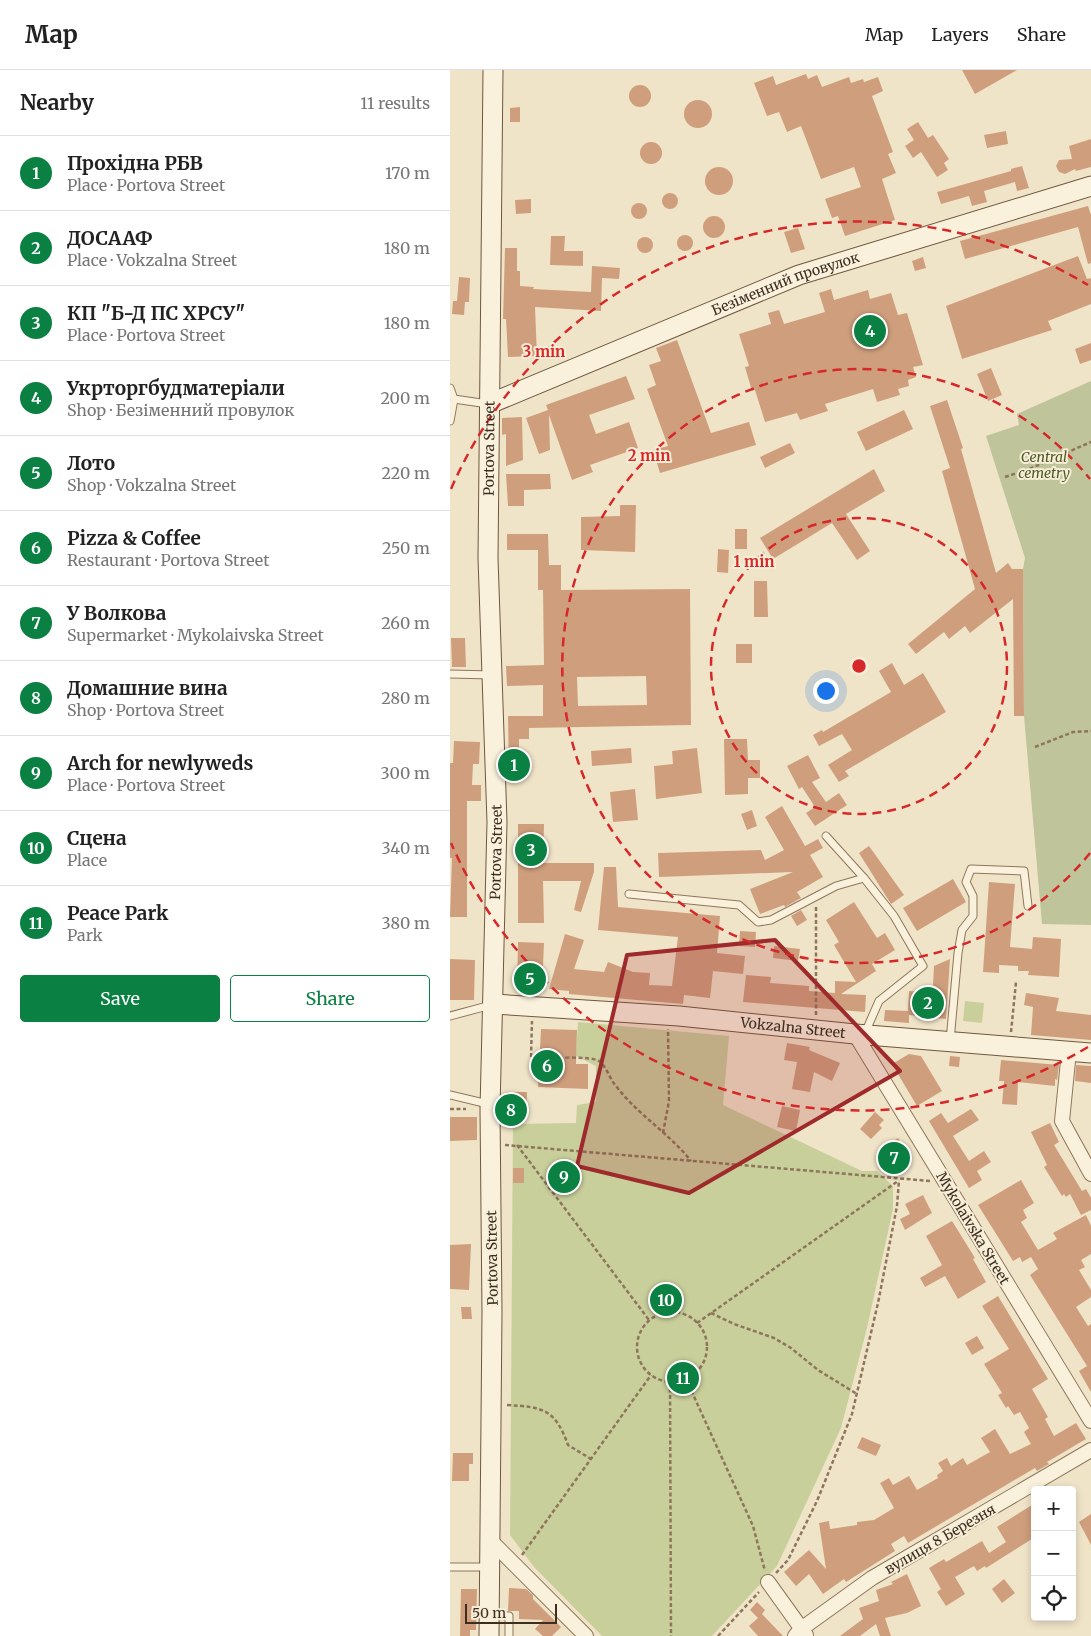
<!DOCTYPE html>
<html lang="en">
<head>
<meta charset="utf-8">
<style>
  :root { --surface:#fff; --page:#f2f2f2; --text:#222; --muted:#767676; --line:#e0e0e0; --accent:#0b8043 }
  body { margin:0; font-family:Merriweather,serif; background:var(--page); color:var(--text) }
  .controls { position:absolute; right:15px; bottom:15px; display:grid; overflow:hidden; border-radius:5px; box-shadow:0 2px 8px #0003 }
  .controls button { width:45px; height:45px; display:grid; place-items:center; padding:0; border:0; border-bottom:1px solid var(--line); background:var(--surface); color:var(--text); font:25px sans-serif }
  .scale { position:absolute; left:15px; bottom:12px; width:92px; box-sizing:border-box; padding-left:5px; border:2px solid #3d2e20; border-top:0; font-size:14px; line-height:18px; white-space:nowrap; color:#3d2e20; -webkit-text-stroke:4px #f7eed8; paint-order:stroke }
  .you { position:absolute; left:375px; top:620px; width:18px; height:18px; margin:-12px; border:4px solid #fff; border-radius:50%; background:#1a73e8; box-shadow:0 0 0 8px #1a73e833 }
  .badge { display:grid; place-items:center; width:32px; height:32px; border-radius:50%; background:var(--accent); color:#fff; font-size:16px; font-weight:700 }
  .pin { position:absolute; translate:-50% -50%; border:2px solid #fff; box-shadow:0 1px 5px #0006 }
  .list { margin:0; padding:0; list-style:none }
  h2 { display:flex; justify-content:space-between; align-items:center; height:65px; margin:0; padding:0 20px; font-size:21px }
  h2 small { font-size:16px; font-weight:400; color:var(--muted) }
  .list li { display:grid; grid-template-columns:32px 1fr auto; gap:15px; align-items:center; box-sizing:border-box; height:75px; padding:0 20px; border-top:1px solid var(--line) }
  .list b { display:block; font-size:19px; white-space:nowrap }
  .list p { margin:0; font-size:16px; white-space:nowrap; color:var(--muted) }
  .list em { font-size:16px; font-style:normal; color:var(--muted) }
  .actions { display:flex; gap:10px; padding:15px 20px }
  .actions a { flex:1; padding:11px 0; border:1px solid var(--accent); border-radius:5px; text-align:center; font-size:18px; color:var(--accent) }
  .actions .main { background:var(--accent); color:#fff }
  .icon { flex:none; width:28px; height:28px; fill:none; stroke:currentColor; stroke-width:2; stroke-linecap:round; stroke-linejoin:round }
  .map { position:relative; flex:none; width:641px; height:1566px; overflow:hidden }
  header { display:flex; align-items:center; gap:30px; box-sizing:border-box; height:70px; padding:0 25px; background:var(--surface); border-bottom:1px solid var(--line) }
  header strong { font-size:24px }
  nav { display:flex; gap:28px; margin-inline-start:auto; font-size:18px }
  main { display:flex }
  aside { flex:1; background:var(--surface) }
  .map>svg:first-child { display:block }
  .green { fill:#c9cf9b }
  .cemetery { fill:#bfc49a }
  .building { fill:#cf9f7d; fill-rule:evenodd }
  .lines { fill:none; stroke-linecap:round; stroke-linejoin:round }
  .lane-casing { stroke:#8d765c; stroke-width:9 }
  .street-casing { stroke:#8d765c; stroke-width:16 }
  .secondary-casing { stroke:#6f573f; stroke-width:21 }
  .path { stroke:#8d765c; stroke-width:2.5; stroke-dasharray:4 2.5; stroke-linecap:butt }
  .lane { stroke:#faf1dc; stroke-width:7 }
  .street { stroke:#faf1dc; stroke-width:14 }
  .secondary { stroke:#faf1dc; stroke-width:19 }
  .marked { fill:#9e2a2b; fill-opacity:0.2; stroke:#9e2a2b; stroke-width:4; stroke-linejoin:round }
  .ring { fill:none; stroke:#d62828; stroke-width:2.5; stroke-dasharray:9 6 }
  .labels { text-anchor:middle; stroke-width:4; stroke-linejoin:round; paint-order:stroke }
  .street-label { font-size:14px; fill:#3d2e20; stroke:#f7eed8 }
  .park-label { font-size:14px; font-style:italic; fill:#4d5a26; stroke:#f7eed8 }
  .centre { fill:#d62828; stroke:#f7eed8; stroke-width:2.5 }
  .ring-label { font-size:15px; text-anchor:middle; font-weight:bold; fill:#d62828; stroke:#f7eed8; stroke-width:4; stroke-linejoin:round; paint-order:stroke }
</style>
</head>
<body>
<header>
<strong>Map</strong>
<nav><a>Map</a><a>Layers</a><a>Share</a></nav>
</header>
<main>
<aside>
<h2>Nearby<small>11 results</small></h2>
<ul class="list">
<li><span class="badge">1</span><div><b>Прохідна РБВ</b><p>Place · Portova Street</p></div><em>170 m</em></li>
<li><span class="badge">2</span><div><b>ДОСААФ</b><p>Place · Vokzalna Street</p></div><em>180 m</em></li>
<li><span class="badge">3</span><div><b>КП &quot;Б-Д ПС ХРСУ&quot;</b><p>Place · Portova Street</p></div><em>180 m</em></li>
<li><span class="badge">4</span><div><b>Укрторгбудматеріали</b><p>Shop · Безіменний провулок</p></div><em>200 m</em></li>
<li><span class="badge">5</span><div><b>Лото</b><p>Shop · Vokzalna Street</p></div><em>220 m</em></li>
<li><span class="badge">6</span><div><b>Pizza &amp; Coffee</b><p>Restaurant · Portova Street</p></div><em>250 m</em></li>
<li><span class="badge">7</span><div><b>У Волкова</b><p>Supermarket · Mykolaivska Street</p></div><em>260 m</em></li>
<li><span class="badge">8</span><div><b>Домашние вина</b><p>Shop · Portova Street</p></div><em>280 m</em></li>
<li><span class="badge">9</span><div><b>Arch for newlyweds</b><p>Place · Portova Street</p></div><em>300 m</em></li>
<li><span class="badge">10</span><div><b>Сцена</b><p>Place</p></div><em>340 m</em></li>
<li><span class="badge">11</span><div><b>Peace Park</b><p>Park</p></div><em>380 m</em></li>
</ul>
<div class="actions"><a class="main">Save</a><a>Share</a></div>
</aside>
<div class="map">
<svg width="641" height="1566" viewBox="0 0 641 1566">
  <rect width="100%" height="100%" fill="#f0e4c8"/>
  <g class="green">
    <path d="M515,931L534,933L532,953L513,951Z"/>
    <path d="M128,952L279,966L273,1035L412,1101H427L443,1116V1139L417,1258L391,1358L327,1496L262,1566H152L84,1497L60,1465L63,1054L126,1053L127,1035L146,1032V996L126,986Z"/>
  </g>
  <path class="cemetery" d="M641,311V855L592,854L574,646L573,499L575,488L536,366L569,355L567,344Z"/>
  <g class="building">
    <path d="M512,0H567L525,24Z"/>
    <path d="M356,4L358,9L367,5L372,17L399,7L401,13L413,9L414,12L428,7L433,21L422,26L443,82L438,84L446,103L432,109L445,150L395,166L388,146L382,148L375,129L411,117L404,97L371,109L351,56L337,62L329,42L317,46L304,13L323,6L326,15Z"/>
    <circle cx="190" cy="26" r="11"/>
    <circle cx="248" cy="44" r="14"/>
    <path d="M70,37V52H60V38Z"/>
    <path d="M468,52L478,68L483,65L499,89L494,93L498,100L487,107L471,82L463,88L455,76L464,70L457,59Z"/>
    <path d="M556,61L558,74L537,78L534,65Z"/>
    <path d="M641,69V97L626,101L625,99L615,104L609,102L606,96L609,90L622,89L619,76Z"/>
    <circle cx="201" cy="83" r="11"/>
    <path d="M572,96L579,118L567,121L565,112L534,121L537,132L522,136L519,126L491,134L487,122L561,101V99Z"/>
    <circle cx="269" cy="111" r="14"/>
    <circle cx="220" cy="131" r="8"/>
    <path d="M81,129V143L66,144L65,130Z"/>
    <circle cx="189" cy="141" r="8"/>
    <path d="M638,136L641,145V193L638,194L628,157L515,189L510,171Z"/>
    <circle cx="264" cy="157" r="11"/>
    <path d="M348,158L355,179L341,183L334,162Z"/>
    <circle cx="235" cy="173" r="8"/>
    <path d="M101,166H115L114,181H133V196L100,195Z"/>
    <circle cx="195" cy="175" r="8"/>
    <path d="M55,178H67V201H70V216L84,217L83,219L141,222L142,196L170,198L169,209L152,208L151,241L85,237L87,286L58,287L56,249H53Z"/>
    <path d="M628,186L637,209L641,208V234L598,251L602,260L512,289L496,236Z"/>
    <path d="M473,187L476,198L465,201L462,191Z"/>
    <path d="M9,207L20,208L19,232H15L14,245L2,244L3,231H7Z"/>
    <path d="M381,219L384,230L418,220L420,229L441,223L448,245L457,243L473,295L463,297L466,307L458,310L459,316L448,319L450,325L427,332L423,319L375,334L378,341L350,350L347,343L315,352L305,320L302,321L295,297L299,296L289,264L321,254L318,243L329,240L334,254L375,242L369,223Z"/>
    <path d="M227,270L261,363L299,352L306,375L210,403L203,380L218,376L197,319L206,315L199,295L211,291L206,278Z"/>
    <path d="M641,273V290L630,294L625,279Z"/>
    <path d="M541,298L552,325L538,331L527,304Z"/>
    <path d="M176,306L185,329L139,345L146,364L179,352L188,378L140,395L143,402L122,410L99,345L100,380L89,384L76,348L98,340L96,335Z"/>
    <path d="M497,330L513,378L511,379L546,503L558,493L562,499H573L574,646H564L563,529L520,563L515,556L499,569L494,562L466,584L458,574L525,519L492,401L500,398L480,336Z"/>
    <path d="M454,340L463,359L416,381L407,362Z"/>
    <path d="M72,347L73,390L56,396V364L52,365V348Z"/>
    <path d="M340,373L345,383L315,398L310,387Z"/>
    <path d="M424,399L435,421L396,444L420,481L407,490L382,453L323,489L310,468Z"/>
    <path d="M56,404H100L101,419L74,420V436H58Z"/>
    <path d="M170,435H186L185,482L131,480V447L170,446Z"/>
    <rect x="285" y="459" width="12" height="20"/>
    <path d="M57,464H98L99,495H111V520L240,519L241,655L79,658V669H69V703H59L58,646H93V615L57,616L56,596L94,595L93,520H88V480H57ZM196,606L197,635L128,636L127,607Z"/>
    <path d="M268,479L279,480L278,503L267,502Z"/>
    <path d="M304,511H317L318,547H304Z"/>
    <path d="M1,568H15L16,597H2Z"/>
    <rect x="286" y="574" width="16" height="19"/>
    <path d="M442,593L454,615L473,603L496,642L395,701L399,706L389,712L378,695L402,680L392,664L369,676L363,665L372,660L373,662L441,622L429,601Z"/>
    <path d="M274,669H297L298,690H310V708H298V724L275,725Z"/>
    <path d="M4,671L30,672L29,694H23L22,715H31V731H17V847H0L2,788H0V693H3Z"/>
    <path d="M181,678L182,693L142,696L141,681Z"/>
    <path d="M247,678L252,723L206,729L204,696L223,694L222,681Z"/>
    <path d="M358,685L370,708L362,712L376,732L389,723L397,735L365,756L356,743L365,737L352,717L349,719L337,696Z"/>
    <path d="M185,719L188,750L163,752L160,722Z"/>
    <path d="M332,736L355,776L368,769L373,778L360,785L373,807L347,822L351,828L335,837L334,835L310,844L300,819L343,802L209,807L208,783L311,780L315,790L334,780L315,747Z"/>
    <path d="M302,740L307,756L297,760L291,744Z"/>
    <path d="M68,754H94L93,793H144V802L131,842L124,840L131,811H93L94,853H68Z"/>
    <path d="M419,776L454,825L441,834L409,783Z"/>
    <path d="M154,797H166L168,837L270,846L267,883L295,886L293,904L263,901L260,928L234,925L233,934L119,924V921L99,919L115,864L134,870L124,899L154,902L158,892L183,902L200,903L199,915L222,916L228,867L148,860Z"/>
    <path d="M503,809L516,832L467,861L453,838Z"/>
    <path d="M539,812L565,814L560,877L582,879L583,867L611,869L609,907L578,905L579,901H568V896L549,895V903L533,902Z"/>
    <path d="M404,832L427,868L435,863L445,880L422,894L426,901L391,924L416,925L415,942L293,932L296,905L321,907L320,913L359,916V921L385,923V911L406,912L384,875L389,872L376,850Z"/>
    <path d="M351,840L357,850L347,856L341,846Z"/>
    <path d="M290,861L306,862L305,877L289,876Z"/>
    <path d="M68,872L94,873L92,919L67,918Z"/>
    <path d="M324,876L350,879L348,891L323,888Z"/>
    <path d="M0,889L25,890L24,930H0Z"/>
    <path d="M500,889L496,949L459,945V953L434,951L435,940L458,941L459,921L474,922L475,915L483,916L484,896Z"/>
    <path d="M576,923L609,928L606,941L641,945V970L581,965L583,937L574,935Z"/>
    <path d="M91,959L127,960L126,994H138V1019L88,1017Z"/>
    <path d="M337,973L360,977L359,980L390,993L382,1011L364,1002L360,1022L342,1019L347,992L334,990Z"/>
    <path d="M459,984L471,986L492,1021L467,1036L442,994Z"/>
    <path d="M500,986L510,987L509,997L499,996Z"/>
    <path d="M551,990L609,995L607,1010L605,1009V1016L568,1012L567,1035L552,1034L554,1011H549Z"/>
    <path d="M626,995L641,996V1013L625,1011Z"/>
    <path d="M56,1022H77L76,1046H56Z"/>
    <path d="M332,1036L350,1040L346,1061L327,1057Z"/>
    <path d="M521,1039L529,1050L503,1066L519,1091L534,1081L541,1092L527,1101L532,1110L519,1118L479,1051L491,1043L498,1053Z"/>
    <path d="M425,1042L434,1050L429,1055L432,1058L421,1069L410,1059Z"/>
    <path d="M0,1047H27V1070L0,1071Z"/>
    <path d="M600,1053L609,1072L604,1075L632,1121L636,1119L641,1128V1140L631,1145L620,1124L616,1127L614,1124L612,1126L594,1097L597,1095L581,1062Z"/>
    <path d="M448,1068L460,1089L441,1100L429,1080Z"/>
    <rect x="63" y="1098" width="11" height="15"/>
    <path d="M571,1110L584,1133L573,1140L577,1148L571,1152L588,1180L607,1169L603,1163L636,1145L641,1156V1184L631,1190L635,1197L629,1200L641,1220V1227L626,1237L638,1256L641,1254V1322L629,1301L637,1296L580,1205L588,1199L581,1187L572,1192L570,1187L563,1191L528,1135Z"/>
    <path d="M473,1125L482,1143L455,1160L450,1149L460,1144L455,1134Z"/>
    <path d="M502,1151L525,1188L523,1189L536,1212L508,1229L495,1206L475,1217L470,1208L492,1195L476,1166Z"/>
    <path d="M21,1174L19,1220L0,1219V1175Z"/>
    <rect x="201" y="1221" width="30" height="17"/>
    <path d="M548,1226L598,1309L582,1319L598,1347L595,1349L604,1366L626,1353L636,1369L597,1392L599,1394L587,1401L585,1398L458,1473L454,1466L441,1474L445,1481L396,1512L394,1509L373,1524L359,1504L346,1516L334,1502L359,1480L376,1499L369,1453L379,1451L380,1459L407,1455V1452L424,1450L444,1438L430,1413L439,1408L443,1415L459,1406L467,1420L488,1408L487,1405L493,1401L488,1393L497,1388L501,1396L513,1388L517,1395L540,1382L531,1368L545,1359L560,1384L581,1374L574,1362L579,1358L570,1342L564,1345L558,1336L556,1338L548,1325L552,1323L534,1294L559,1279L532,1236Z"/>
    <path d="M11,1237H21L22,1249H12Z"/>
    <path d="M527,1266L534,1278L522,1285L515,1273Z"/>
    <path d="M412,1367L431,1375L426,1386L407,1378Z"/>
    <path d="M3,1383H23V1394H19V1411H2Z"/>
    <path d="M585,1433V1467L536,1498L535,1496L527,1501L524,1496L505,1507L515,1524L496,1536L487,1522L491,1519L479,1498L494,1489L496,1492L532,1471L539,1483L556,1472L547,1457Z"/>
    <path d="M641,1444V1475L629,1452Z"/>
    <path d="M457,1504L471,1536L457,1543L435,1548L441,1566H430L426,1554L410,1566H390L413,1549L409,1538L429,1531L426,1520L443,1514L441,1512Z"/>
    <path d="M554,1509L565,1523L552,1533L542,1519Z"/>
    <path d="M59,1518L76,1519L83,1525V1529L111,1557L102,1566H93L85,1559L93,1550L69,1549V1541H58Z"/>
    <path d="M11,1519H27L26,1560H20V1566H10Z"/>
    <path d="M307,1532L315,1540L312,1544L333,1566H308L299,1556L308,1548L300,1540Z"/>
  </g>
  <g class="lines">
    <defs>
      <g id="lane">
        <path d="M0,318L4,329L38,334"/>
        <path d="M0,351L4,329"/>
        <path d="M0,604L42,605"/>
        <path d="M376,766L414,808L444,846L473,896L429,931L415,963"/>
        <path d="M179,824L289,835L308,852L321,850L386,816L414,808"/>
        <path d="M0,946L41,935"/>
        <path d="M500,971L508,883L512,860L523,846V826L516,812L521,799L574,801L578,836"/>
        <path d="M0,1025L38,1034"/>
        <path d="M0,1497H39"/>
        <path d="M40,1545L59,1546V1566"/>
      </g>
      <g id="street">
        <path d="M405,964L641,1351"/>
        <path d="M619,981L612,1051L641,1104"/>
        <path d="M39,1469L136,1566"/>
        <path d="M318,1512L356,1565"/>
        <path d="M345,1566L351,1559L422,1508L641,1380"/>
      </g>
      <g id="secondary">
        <path id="s1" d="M39,334L349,205L641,116"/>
        <path id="s2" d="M44,934L229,946L405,964L641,983"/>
        <path id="s3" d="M39,1566L42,1243L40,1039L47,752L38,488L43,0"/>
      </g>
    </defs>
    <use href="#lane" class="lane-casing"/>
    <use href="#street" class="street-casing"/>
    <use href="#secondary" class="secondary-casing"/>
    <g class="path">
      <path d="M555,407L579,399L641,372"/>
      <path d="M585,677L623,662L641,661"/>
      <path d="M366,837V946"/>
      <path d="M561,962L566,912"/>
      <path d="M81,987L82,951"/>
      <path d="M96,988C107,988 141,986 149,991C157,997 159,1008 166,1016C188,1045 219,1063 241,1091"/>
      <path d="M0,1039H16"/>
      <path d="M213,1063L219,1031L218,959"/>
      <path d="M55,1075L480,1111"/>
      <path d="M67,1075L199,1250"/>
      <circle cx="222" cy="1277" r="35"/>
      <path d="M261,1243L284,1254L324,1268L341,1278L368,1300L407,1324"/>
      <path d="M247,1253L448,1111"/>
      <path d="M236,1309L303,1456L315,1501"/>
      <path d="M220,1312L221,1566"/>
      <path d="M57,1335C93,1337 105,1339 118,1375L141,1389"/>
      <path d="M72,1485L201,1305"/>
      <path d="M326,1503L338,1490L367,1431L402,1344L428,1233L447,1136L449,1110"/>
      <path d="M268,1566L309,1522"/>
    </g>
    <use href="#lane" class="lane"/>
    <use href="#street" class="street"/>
    <use href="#secondary" class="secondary"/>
  </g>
  <path class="marked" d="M325,870L450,1001L239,1123L127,1096L177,885Z"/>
  <g class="ring">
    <circle cx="409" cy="596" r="148"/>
    <path d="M640 783A297 297 0 1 1 640 409"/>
    <path d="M638 977A445 445 0 0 1 1 773M1 419A445 445 0 0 1 638 215"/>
  </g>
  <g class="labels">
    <g class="street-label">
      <text dy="5" stroke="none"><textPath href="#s1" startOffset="320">Безіменний провулок</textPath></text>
      <text dy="5" stroke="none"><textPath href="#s3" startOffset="1188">Portova Street</textPath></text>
      <text dy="5" stroke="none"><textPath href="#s3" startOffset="784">Portova Street</textPath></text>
      <text dy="5" stroke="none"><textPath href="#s2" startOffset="300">Vokzalna Street</textPath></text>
      <text transform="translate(523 1158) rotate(59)" y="5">Mykolaivska Street</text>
      <text transform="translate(42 1188) rotate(-91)" y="5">Portova Street</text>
      <text transform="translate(490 1469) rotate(-30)" y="5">вулиця 8 Березня</text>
    </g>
    <g class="park-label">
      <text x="594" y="392">Central<tspan x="594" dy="16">cemetry</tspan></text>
    </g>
  </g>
  <circle cx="409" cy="596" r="8" class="centre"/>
  <g class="ring-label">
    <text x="94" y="287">3 min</text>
    <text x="199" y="391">2 min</text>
    <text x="304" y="497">1 min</text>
  </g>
</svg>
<div class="controls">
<button>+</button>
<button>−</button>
<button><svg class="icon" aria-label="locate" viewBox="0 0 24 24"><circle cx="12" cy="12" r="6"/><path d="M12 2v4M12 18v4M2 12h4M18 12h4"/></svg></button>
</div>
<div class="scale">50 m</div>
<div class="you"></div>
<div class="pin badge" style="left:64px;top:695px">1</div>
<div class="pin badge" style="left:478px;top:933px">2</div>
<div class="pin badge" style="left:81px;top:780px">3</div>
<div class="pin badge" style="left:420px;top:261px">4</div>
<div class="pin badge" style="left:80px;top:909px">5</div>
<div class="pin badge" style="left:97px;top:996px">6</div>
<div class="pin badge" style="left:444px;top:1088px">7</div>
<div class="pin badge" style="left:61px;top:1040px">8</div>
<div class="pin badge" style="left:114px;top:1107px">9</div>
<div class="pin badge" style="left:216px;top:1230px">10</div>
<div class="pin badge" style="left:233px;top:1308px">11</div>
</div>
</main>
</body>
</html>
